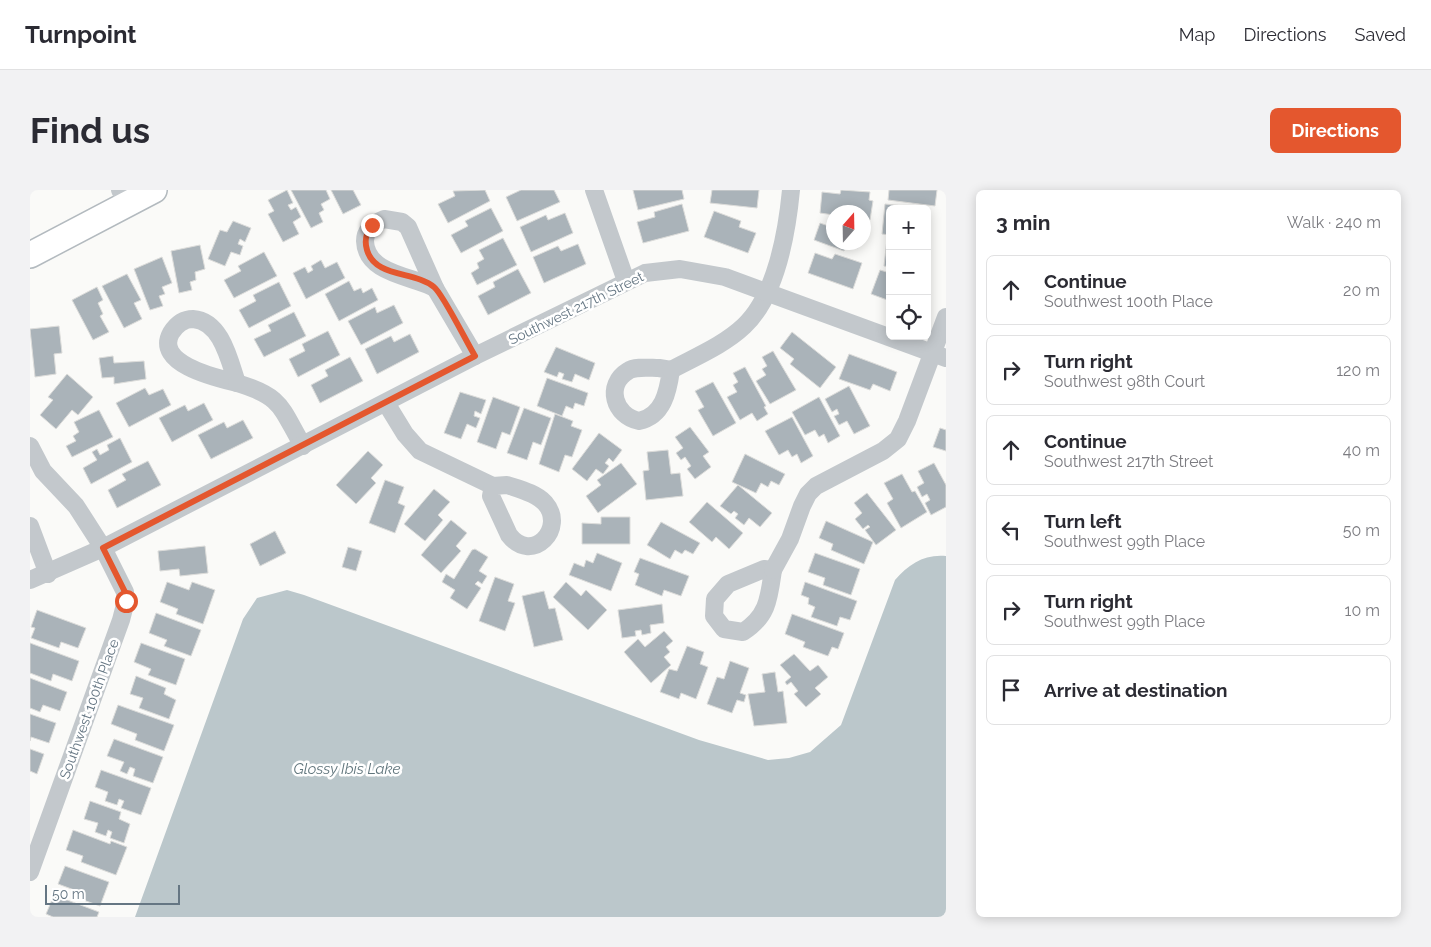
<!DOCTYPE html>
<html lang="en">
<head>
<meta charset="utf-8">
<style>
  :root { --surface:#fff; --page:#f2f2f3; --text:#2b2b33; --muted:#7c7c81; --line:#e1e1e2; --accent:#e4572e }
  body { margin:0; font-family:Raleway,sans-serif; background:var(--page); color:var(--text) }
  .controls { position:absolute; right:15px; top:15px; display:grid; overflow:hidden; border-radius:8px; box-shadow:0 2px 12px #0003 }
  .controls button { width:45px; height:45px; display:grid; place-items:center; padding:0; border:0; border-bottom:1px solid var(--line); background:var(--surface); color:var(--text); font:25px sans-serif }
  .compass { position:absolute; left:796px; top:15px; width:45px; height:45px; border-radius:50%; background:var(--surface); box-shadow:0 2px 12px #0003; rotate:20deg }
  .scale { position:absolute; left:15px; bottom:12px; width:135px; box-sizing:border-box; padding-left:5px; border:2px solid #657683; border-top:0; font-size:14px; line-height:18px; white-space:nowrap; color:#657683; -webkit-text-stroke:4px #fff; paint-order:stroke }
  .stop { position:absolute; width:15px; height:15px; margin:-11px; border:4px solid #e4572e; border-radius:50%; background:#fff }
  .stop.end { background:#e4572e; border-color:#fff; box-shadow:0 1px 5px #0008 }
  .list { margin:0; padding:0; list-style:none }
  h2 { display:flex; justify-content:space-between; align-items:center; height:65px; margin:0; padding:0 20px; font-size:21px }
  h2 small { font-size:16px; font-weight:400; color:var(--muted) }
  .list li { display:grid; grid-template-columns:32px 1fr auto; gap:15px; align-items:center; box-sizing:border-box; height:70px; margin:0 10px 10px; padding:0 10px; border:1px solid var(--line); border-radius:8px }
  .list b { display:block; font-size:19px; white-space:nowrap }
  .list p { margin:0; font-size:16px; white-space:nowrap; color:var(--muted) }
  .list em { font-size:16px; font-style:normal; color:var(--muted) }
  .icon { flex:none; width:28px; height:28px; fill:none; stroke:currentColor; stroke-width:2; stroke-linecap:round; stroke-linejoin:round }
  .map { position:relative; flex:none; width:916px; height:727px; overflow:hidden; border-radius:8px }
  header { display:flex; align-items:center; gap:30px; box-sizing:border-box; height:70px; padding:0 25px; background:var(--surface); border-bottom:1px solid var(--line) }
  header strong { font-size:24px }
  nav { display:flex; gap:28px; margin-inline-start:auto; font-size:18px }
  .intro { display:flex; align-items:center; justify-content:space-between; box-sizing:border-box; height:120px; padding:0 30px }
  h1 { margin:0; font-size:35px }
  .button { padding:12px 22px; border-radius:8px; background:var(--accent); color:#fff; font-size:18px; font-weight:700 }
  main { display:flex; gap:30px; padding:0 30px }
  aside { flex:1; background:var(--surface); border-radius:8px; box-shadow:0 2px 12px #0003 }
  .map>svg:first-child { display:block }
  .water { fill:#bbc7cb }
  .building { fill:#aab3b9; stroke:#dcdcda }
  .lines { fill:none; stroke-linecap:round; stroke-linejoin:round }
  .secondary-casing { stroke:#b3babf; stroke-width:28 }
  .street { stroke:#c3c8cc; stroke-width:18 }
  .secondary { stroke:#fff; stroke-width:25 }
  .route { stroke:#e4572e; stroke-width:6 }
  .labels { text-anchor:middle; stroke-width:5; stroke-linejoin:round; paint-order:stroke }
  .street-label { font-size:14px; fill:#657683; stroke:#fff }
  .water-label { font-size:15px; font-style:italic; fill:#60757c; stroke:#fff }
</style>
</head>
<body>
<header>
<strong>Turnpoint</strong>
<nav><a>Map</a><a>Directions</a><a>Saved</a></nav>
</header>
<div class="intro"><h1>Find us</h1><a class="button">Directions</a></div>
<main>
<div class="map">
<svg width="916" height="727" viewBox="0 0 916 727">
  <rect width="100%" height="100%" fill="#fafaf8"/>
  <path class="water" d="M916,366V727H105L213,429L227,408L257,400L274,405L669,550L738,570L759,568L780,562L811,535L865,390C879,374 894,364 916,366Z"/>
  <g class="building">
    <path d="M257,0L263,13L258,15L261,20L266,17L271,27L263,32L269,44L253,52L238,24L244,21L238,10Z"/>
    <path d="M261,0H296L300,9L291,14L294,20L289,23L293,32L281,38Z"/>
    <path d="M301,0H323L331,15L313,24Z"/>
    <path d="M455,0L460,11L418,33L408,14L425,6L423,1Z"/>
    <path d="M491,0H524L530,12L487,31L476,7Z"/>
    <path d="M603,0H652L654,9L608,20Z"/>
    <path d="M682,0H729L727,18L680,13Z"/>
    <path d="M811,0L840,2L839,10L843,11L840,30L834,29V22H804V25L790,23L792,2L810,4Z"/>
    <path d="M859,0H907L905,16L858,10Z"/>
    <path d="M652,14L659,41L613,53L607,32L625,27L624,22Z"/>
    <path d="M855,14L882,17L860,19V45L852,44Z"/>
    <path d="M461,18L473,41L431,63L421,45L438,36L435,31Z"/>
    <path d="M684,21L711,31L709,37L726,43L718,63L674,47Z"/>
    <path d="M535,23L543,43L501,62L490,37L516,25L518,30Z"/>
    <path d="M203,31L221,38L215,52L210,49L208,54L213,56L210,65L201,62L195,76L178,69L190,40L197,42Z"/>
    <path d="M790,33L804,38V52H830L828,58L817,54L814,61L784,50Z"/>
    <path d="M473,48L487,75L447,95L441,83L449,78L447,73L454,69L449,60Z"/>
    <path d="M857,49H860V77L854,76Z"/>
    <path d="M548,54L556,74L514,93L503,67L528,56L531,61Z"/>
    <path d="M170,55L175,79L165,82L166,90L160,92L162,100L149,103L141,61Z"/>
    <path d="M234,62L247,86L204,108L194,90L211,81L208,76Z"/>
    <path d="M785,63L802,69L805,64L832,73L823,99L778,83Z"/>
    <path d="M132,67L142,93L132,97L135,104L129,106L133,116L120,120L104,79Z"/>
    <path d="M291,70L295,78L307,72L315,88L276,109L263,83L275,77L278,83L283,80L281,76Z"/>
    <path d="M488,79L501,103L458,125L448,106L465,97L463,92Z"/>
    <path d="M850,80L860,83V111L841,104Z"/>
    <path d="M97,84L111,110L104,113L112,129L94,138L72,96Z"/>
    <path d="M319,91L324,101L331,98L333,103L342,98L348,110L309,131L295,104Z"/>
    <path d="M249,92L261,116L219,138L209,120L226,111L223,105Z"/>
    <path d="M67,97L73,110L68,113L73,124L70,126L79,142L63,150L42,110Z"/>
    <path d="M364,115L373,133L331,155L318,131L345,117L347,123Z"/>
    <path d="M264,122L276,146L234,167L224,149L241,141L238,135Z"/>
    <path d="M29,136L32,163L24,164L26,184L5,187L0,139Z"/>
    <path d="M298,141L310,165L268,187L259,169L275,161L272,154Z"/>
    <path d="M762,142L806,177L790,198L760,174L764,169L750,158Z"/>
    <path d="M380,144L389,162L347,184L335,159L361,146L364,152Z"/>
    <path d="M526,157L565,173L559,190L545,184L542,192L532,189L534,184L529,182L527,187L514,182Z"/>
    <path d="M743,161L766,200L740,214L726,191L736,185L732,179L737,176L732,167Z"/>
    <path d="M819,164L867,182L860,201L843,194L840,200L809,189Z"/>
    <path d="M83,166L84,173L114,171L116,189L84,194V187L72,188L69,168Z"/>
    <path d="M320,167L333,191L290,213L281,195L298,186L295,180Z"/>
    <path d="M715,177L736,216L734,217L738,224L727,231L722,223L710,230L697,207L707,202L703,195L708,192L703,183Z"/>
    <path d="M37,184L63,207L48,225L42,220L26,239L10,225L23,210L18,207Z"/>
    <path d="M517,188L558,203L554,216L545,213L543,219L536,216L532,226L507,216Z"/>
    <path d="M683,192L706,233L683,246L668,220L674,217L665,201Z"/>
    <path d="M819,196L840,236L824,244L817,231L809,235L804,226L809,224L807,219L802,222L795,209Z"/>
    <path d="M115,198L119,205L133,199L141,215L99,237L86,213Z"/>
    <path d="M430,202L456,210L451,224L445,221L444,226L450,228L446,238L437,234L431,249L414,243Z"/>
    <path d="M463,207L490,217L480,245L472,242L466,259L447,252Z"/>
    <path d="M789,207L810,246L798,253L794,244L789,247L785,240L775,245L762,222Z"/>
    <path d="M174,213L183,230L142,252L129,228L155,215L158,221Z"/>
    <path d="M494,218L521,228L511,255L503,252L497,270L477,263Z"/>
    <path d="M69,220L83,247L42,267L36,256L46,251L43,246L49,242L44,232Z"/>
    <path d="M525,224L543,231L541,236L552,240L542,267L535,265L529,282L509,274Z"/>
    <path d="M762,227L783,266L771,273L767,264L762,267L758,260L749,265L735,241Z"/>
    <path d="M213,230L223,248L181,269L168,245L194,232L197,238Z"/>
    <path d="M660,237L679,262L673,266L681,277L665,289L657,279L661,276L655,267L651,270L646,263L653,258L645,247Z"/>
    <path d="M910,238L916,240V261L903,257Z"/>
    <path d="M569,243L592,260L583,272L579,268L575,273L579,276L573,284L566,279L557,291L542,279Z"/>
    <path d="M90,248L102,272L61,294L53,278L67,270L62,262L67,259L70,265L79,260L77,255Z"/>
    <path d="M638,260L641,284L650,283L653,306L616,310L613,281L619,280L617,262Z"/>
    <path d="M338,261L353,275L341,288L346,293L326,314L306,295Z"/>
    <path d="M715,264L755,284L749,295L741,291L738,297L731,293L726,303L702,292Z"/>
    <path d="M118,271L131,295L87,318L78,300L96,290L92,284Z"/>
    <path d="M591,273L607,294L568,323L556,306L571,295L567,290Z"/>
    <path d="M904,273L916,295V317L901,325L895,313L900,310L897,304L892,307L887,297L894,293L888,281Z"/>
    <path d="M872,284L882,302L885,301L897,322L871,338L857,313L863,309L854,293Z"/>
    <path d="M355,290L374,297L368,313L375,316L365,343L339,333Z"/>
    <path d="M708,295L742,323L730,337L719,328L714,335L705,328L708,324L704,321L701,324L690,316Z"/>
    <path d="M404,299L420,312L408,325L413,330L395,351L374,334Z"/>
    <path d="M837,303L866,340L846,355L835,340L840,337L838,335L833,339L825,329L832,323L824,313Z"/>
    <path d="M677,312L713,343L699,359L686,347L682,352L659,332Z"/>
    <path d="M571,327H600V354H552V333L571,334Z"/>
    <path d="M421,330L437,343L426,356L431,361L411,383L391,365Z"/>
    <path d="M796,331L843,352L834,374L801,360L803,354L789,348Z"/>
    <path d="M631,332L670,353L663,364L655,360L652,364L645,360L640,369L617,355Z"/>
    <path d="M245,341L256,363L230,376L220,354Z"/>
    <path d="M175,356L178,383L150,386L149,379L130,381L128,361Z"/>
    <path d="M318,357L332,361L326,381L312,377Z"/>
    <path d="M445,359L458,367L449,381L457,386L452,394L448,391L445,394L451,398L437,419L420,408L425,400L412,392L416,384L424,389L442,360Z"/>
    <path d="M567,363L592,373L581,401L539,385L544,373L554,377L556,370L563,373Z"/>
    <path d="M785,363L830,379L821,405L793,395L795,388L778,382Z"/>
    <path d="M610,368L659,386L651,406L634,400L632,406L605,395L609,384L604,382Z"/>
    <path d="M465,387L484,394L478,411L485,413L475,441L449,431Z"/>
    <path d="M137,392L159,400L162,392L185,400L173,434L146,424L148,419L130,412Z"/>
    <path d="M536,392L551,406L556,400L577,420L558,440L523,407Z"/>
    <path d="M775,392L827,411L820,430L810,427L807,436L781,427L785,417L778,414L779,408L771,405Z"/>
    <path d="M514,401L519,419L525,418L533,450L504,457L492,406Z"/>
    <path d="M632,414L634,433L620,435L621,443L612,445L611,440L605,441L606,446L592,448L588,420Z"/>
    <path d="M7,420L56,438L48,458L31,452L29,458L1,448L5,438L1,437Z"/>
    <path d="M126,423L171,440L161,466L134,456L137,450L119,443Z"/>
    <path d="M762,424L814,443L808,459L802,457L798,466L773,457L775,452L755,444Z"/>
    <path d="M634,441L643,451L636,457L640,462L634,467L641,475L621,493L594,462L608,449L615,457Z"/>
    <path d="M0,453L49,471L42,491L23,484L21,491L0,483Z"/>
    <path d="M111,453L155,469L146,495L118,485L121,479L104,472Z"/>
    <path d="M657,456L674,462L670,474L678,477L666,509L651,503L649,509L630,502L639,479L647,481Z"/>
    <path d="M764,464L780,481L788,475L798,487L785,498L791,504L776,517L764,504L768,501L761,492L757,495L755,492L761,487L750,475Z"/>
    <path d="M700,471L719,478L710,503L716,505L714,512L707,510L702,523L677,514L687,487L694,489Z"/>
    <path d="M745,482L748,502L753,501L757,533L724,536L718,504L735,502L732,484Z"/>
    <path d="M106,486L136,498L134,504L146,510L139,529L109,518L113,508L100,504Z"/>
    <path d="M0,488L37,502L30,521L13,515L10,522L0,518Z"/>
    <path d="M88,515L144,535L134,561L105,550L107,544L81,534Z"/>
    <path d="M0,524L26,533L19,553L1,547L0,551Z"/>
    <path d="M84,549L133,567L123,593L103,586L105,579L100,577L97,584L90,581L94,572L77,566Z"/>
    <path d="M0,559L14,564L7,584L0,581Z"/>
    <path d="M71,580L121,598L111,625L91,618L94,611L89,609L87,615L75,611L78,602L65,597Z"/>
    <path d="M60,611L91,622L89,629L100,634L94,653L80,648L82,642L78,640L76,646L65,642L68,633L54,629Z"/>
    <path d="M43,640L80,654L81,651L97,657L86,685L51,672L53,666L36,660Z"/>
    <path d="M35,676L79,692L70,716L45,707L47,701L28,694Z"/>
    <path d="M24,705L69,722L67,727H23L16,724Z"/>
  </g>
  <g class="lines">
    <defs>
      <path id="secondary" d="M0,65L124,0"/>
    </defs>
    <use href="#secondary" class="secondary-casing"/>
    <g class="street">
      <path d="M90,0L98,13"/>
      <path d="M564,0L596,91"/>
      <path d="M354,29L372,32L378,37L405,98C383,86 336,84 335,51C335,40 344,33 354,29Z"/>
      <path d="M405,98L445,166"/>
      <path d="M163,129C191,131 199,169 207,193C187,188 124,174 141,143C146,135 153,129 163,129Z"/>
      <path d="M629,178L641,180C638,202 633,226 609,231C584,226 575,195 598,181C605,176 620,178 629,178Z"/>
      <path d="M641,180C665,167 694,155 714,136C746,106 757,42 761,0"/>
      <path d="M207,193C253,207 250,217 273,256"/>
      <path d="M356,213L375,244L390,261L463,296"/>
      <path d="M0,256L13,281L46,316L73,358L95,402L96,411L91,430L0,682"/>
      <path d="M477,295C489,299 506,303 515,313C537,338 502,375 479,345L461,306L463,296Z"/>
      <path d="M0,336L18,384"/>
      <path d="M734,379L743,380C739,408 738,426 713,442L694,439L684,426L685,409L698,394Z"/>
      <path d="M743,380L760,349L772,316L778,304L786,296L853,261L868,249L877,231L916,127"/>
      <path d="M0,390L73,358L445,166L615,83L650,79L695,87L916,168"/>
    </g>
    <use href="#secondary" class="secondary"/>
  </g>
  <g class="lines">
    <path class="route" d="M96,411L95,402L73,358L445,166C437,153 413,104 404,97C385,81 345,88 337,60C334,50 336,43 342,35"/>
  </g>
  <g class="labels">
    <g class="street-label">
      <text transform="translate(546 118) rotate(-26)" y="5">Southwest 217th Street</text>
      <text transform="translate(59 519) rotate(-70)" y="5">Southwest 100th Place</text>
    </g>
    <g class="water-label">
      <text x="317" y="584">Glossy Ibis Lake</text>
    </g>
  </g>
</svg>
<div class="controls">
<button>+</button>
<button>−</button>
<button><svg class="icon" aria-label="locate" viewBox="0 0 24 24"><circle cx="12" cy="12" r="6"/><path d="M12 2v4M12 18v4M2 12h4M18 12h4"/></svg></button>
</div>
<svg class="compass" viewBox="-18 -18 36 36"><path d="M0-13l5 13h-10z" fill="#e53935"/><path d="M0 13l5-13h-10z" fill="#7c7c81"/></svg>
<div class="scale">50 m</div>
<div class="stop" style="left:96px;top:411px"></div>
<div class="stop end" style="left:342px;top:35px"></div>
</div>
<aside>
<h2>3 min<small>Walk · 240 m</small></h2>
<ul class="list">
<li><svg class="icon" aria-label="ahead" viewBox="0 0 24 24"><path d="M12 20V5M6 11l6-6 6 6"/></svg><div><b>Continue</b><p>Southwest 100th Place</p></div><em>20 m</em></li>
<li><svg class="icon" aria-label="right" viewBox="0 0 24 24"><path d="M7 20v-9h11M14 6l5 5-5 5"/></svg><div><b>Turn right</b><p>Southwest 98th Court</p></div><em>120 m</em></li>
<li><svg class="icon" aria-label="ahead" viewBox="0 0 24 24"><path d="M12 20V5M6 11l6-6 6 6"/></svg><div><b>Continue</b><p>Southwest 217th Street</p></div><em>40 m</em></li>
<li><svg class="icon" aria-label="left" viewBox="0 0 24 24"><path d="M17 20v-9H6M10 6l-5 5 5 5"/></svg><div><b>Turn left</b><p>Southwest 99th Place</p></div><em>50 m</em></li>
<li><svg class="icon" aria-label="right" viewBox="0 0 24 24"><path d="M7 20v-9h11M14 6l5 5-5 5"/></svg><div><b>Turn right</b><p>Southwest 99th Place</p></div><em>10 m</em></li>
<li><svg class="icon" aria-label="arrive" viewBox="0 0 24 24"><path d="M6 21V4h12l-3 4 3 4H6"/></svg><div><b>Arrive at destination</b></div></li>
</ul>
</aside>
</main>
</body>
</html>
